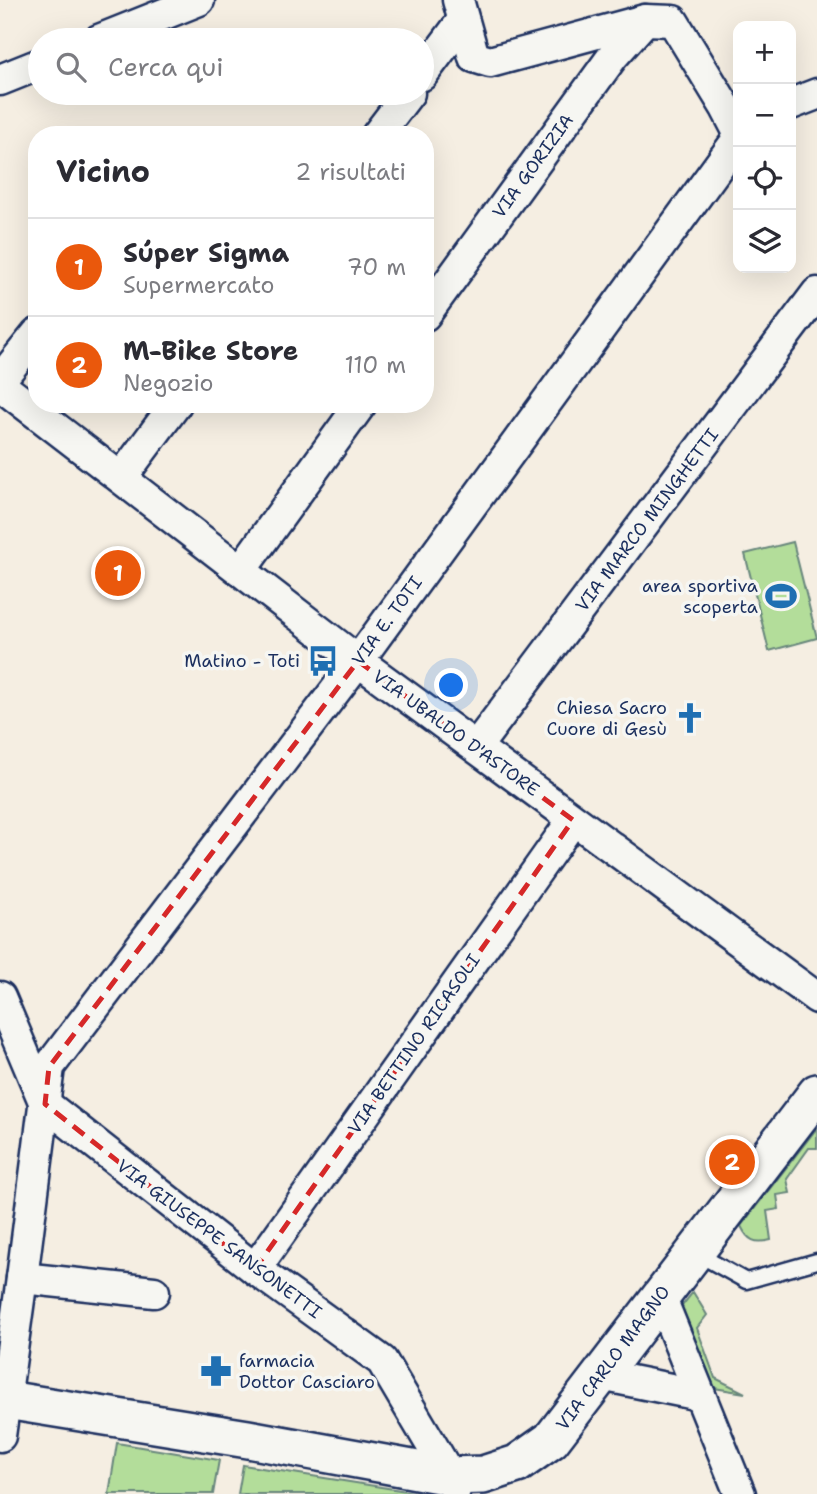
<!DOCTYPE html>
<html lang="it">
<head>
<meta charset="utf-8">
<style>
  :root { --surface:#fff; --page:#f2f2f3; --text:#2b2b33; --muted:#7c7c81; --line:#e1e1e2; --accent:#ea580c }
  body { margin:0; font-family:"Shantell Sans",sans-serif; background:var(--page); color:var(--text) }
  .controls { position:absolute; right:21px; top:21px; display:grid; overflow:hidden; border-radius:14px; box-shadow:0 7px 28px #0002 }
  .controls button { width:63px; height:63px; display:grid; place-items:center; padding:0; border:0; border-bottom:2px solid var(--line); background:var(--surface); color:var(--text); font:35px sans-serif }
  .you { position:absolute; left:452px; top:686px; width:24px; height:24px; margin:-18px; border:5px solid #fff; border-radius:50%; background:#1a73e8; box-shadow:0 0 0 10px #1a73e833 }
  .badge { display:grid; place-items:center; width:46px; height:46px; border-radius:50%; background:var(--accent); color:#fff; font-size:23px; font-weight:700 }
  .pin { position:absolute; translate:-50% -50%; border:4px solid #fff; box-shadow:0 2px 7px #0006 }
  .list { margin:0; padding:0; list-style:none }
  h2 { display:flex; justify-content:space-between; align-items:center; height:91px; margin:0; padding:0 28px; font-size:30px }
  h2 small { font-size:23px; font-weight:400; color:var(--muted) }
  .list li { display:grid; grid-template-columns:46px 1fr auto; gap:21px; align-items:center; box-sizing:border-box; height:98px; padding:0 28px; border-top:2px solid var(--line) }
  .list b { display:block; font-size:26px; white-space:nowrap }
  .list p { margin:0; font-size:23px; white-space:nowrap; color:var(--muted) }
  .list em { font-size:23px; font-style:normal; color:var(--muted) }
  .icon { flex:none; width:38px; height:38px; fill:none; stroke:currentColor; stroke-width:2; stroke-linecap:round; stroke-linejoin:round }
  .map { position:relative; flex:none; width:817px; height:1494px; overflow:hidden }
  .search { position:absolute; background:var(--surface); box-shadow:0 7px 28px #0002; left:28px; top:28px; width:406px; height:77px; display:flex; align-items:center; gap:18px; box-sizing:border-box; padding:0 24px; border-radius:38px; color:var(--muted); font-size:26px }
  .panel { position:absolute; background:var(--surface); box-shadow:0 7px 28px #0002; left:28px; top:126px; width:406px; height:287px; border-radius:28px }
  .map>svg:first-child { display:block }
  .green { fill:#b3dd9a; stroke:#67867c; stroke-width:2 }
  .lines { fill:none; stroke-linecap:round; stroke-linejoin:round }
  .service-casing { stroke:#1b2f5e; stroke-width:19 }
  .minor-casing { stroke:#1b2f5e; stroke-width:35 }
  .tertiary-casing { stroke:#1b2f5e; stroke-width:42 }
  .service { stroke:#f6f6f2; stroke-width:14 }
  .minor { stroke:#f6f6f2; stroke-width:30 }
  .tertiary { stroke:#f6f6f2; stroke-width:37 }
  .marked { fill:none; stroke:#d62828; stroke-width:5; stroke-dasharray:14 9; stroke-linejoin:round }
  .labels { text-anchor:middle; stroke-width:7; stroke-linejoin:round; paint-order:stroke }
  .street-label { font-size:18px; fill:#1b2f5e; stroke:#f6f6f2 }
  .poi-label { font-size:18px; fill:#1b2f5e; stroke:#f6f6f2; text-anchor:end }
</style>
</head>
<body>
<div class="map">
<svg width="817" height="1494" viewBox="0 0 817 1494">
  <rect width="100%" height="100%" fill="#f5eee2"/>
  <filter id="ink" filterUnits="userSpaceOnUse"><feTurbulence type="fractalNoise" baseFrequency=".0143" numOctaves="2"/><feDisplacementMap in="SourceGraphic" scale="14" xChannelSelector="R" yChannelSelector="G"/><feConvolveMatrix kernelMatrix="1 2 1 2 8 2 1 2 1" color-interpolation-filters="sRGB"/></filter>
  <g filter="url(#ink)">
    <g class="green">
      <path d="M793,542L817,638L769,651L745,554Z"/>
      <path d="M817,1128V1148H809L787,1179L790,1193L777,1195L779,1209L767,1211L771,1240C755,1244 748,1241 741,1226Z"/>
      <path d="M693,1292L707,1315L697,1328L715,1378L745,1393L708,1387L679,1310Z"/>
      <path d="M117,1443L219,1460L213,1494H109Z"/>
      <path d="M243,1465L425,1494H238Z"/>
    </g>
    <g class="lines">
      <defs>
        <path id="service" d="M696,1253L746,1281L817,1261"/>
        <g id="minor">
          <path d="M458,0L474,57L490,62L645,20L673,21L726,108L738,131"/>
          <path d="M99,40L199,0"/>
          <path d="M422,75L463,20"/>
          <path d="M0,80L40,64"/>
          <path d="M791,104L817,94"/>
          <path d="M377,135L409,93"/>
          <path d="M425,315L613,56L645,20"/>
          <path d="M0,380L37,334"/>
          <path d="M0,385L358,661L817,998"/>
          <path d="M121,478L176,404"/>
          <path d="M241,570L361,404"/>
          <path d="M476,747L817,293"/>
          <path d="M0,997L45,1104L255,1269L382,1361L450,1476L455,1490"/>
          <path d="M255,1269L573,820"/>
          <path d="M22,1278L154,1292"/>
          <path d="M660,1296L740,1494"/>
          <path d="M601,1375L700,1395"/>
          <path d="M0,1436L22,1278L49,1067L358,661L738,139"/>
        </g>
        <path id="tertiary" d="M0,1399L248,1439L450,1476L483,1475L517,1464L551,1440L817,1093"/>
      </defs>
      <use href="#service" class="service-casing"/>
      <use href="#minor" class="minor-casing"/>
      <use href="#tertiary" class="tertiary-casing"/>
      <use href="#service" class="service"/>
      <use href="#minor" class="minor"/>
      <use href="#tertiary" class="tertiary"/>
    </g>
  </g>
  <path class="marked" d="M358,661L573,820L255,1269L45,1104L49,1067Z"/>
  <defs>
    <symbol id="stadium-bare" viewBox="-9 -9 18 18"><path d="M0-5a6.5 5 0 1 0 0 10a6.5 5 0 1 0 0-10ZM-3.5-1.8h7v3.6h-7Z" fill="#1f6fb2" stroke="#f6f6f2" stroke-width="2.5" paint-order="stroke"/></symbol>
    <symbol id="bus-bare" viewBox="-9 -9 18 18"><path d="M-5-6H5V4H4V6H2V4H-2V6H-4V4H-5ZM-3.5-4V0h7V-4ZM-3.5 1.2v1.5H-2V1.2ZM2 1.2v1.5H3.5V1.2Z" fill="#1f6fb2" stroke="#f6f6f2" stroke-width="2.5" paint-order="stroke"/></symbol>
    <symbol id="church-bare" viewBox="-9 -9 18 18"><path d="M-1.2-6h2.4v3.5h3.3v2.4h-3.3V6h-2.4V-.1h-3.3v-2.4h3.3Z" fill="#1f6fb2" stroke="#f6f6f2" stroke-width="2.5" paint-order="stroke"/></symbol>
    <symbol id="pharmacy-bare" viewBox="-9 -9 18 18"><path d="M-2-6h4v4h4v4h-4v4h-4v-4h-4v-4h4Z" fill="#1f6fb2" stroke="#f6f6f2" stroke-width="2.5" paint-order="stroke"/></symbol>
  </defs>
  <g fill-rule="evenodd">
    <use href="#stadium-bare" x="759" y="574" width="44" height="44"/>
    <use href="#bus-bare" x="301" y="639" width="44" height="44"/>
    <use href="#church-bare" x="668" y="696" width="44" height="44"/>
    <use href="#pharmacy-bare" x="194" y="1349" width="44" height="44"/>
  </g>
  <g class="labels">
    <g class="street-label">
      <text transform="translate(533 166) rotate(-54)" y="6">VIA GORIZIA</text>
      <text transform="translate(647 520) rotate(-53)" y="6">VIA MARCO MINGHETTI</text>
      <text transform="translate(387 621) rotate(-54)" y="6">VIA E. TOTI</text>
      <text transform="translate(456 733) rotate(36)" y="6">VIA UBALDO D'ASTORE</text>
      <text transform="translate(414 1044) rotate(-55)" y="6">VIA BETTINO RICASOLI</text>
      <text transform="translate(219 1239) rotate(37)" y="6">VIA GIUSEPPE SANSONETTI</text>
      <text transform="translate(613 1358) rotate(-53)" y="6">VIA CARLO MAGNO</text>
    </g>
    <g class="poi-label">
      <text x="758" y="592">area sportiva<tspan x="758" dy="21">scoperta</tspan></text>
      <text x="300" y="667">Matino - Toti</text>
      <text x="667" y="714">Chiesa Sacro<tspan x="667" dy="21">Cuore di Gesù</tspan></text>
      <text x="239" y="1367" text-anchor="start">farmacia<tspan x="239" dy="21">Dottor Casciaro</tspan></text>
    </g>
  </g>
</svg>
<div class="controls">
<button>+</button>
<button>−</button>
<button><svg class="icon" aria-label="locate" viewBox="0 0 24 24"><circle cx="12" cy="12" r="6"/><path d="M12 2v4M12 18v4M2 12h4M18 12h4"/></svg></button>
<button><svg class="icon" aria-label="layers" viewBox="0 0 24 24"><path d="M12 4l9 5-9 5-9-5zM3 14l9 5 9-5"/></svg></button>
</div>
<div class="you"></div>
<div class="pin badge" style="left:118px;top:573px">1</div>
<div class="pin badge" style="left:732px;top:1162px">2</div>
<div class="search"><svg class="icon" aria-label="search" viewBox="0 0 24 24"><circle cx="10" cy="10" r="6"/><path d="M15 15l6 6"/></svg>Cerca qui</div>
<section class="panel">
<h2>Vicino<small>2 risultati</small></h2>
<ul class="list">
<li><span class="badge">1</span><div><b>Súper Sigma</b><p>Supermercato</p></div><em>70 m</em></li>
<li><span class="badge">2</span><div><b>M-Bike Store</b><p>Negozio</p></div><em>110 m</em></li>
</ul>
</section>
</div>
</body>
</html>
